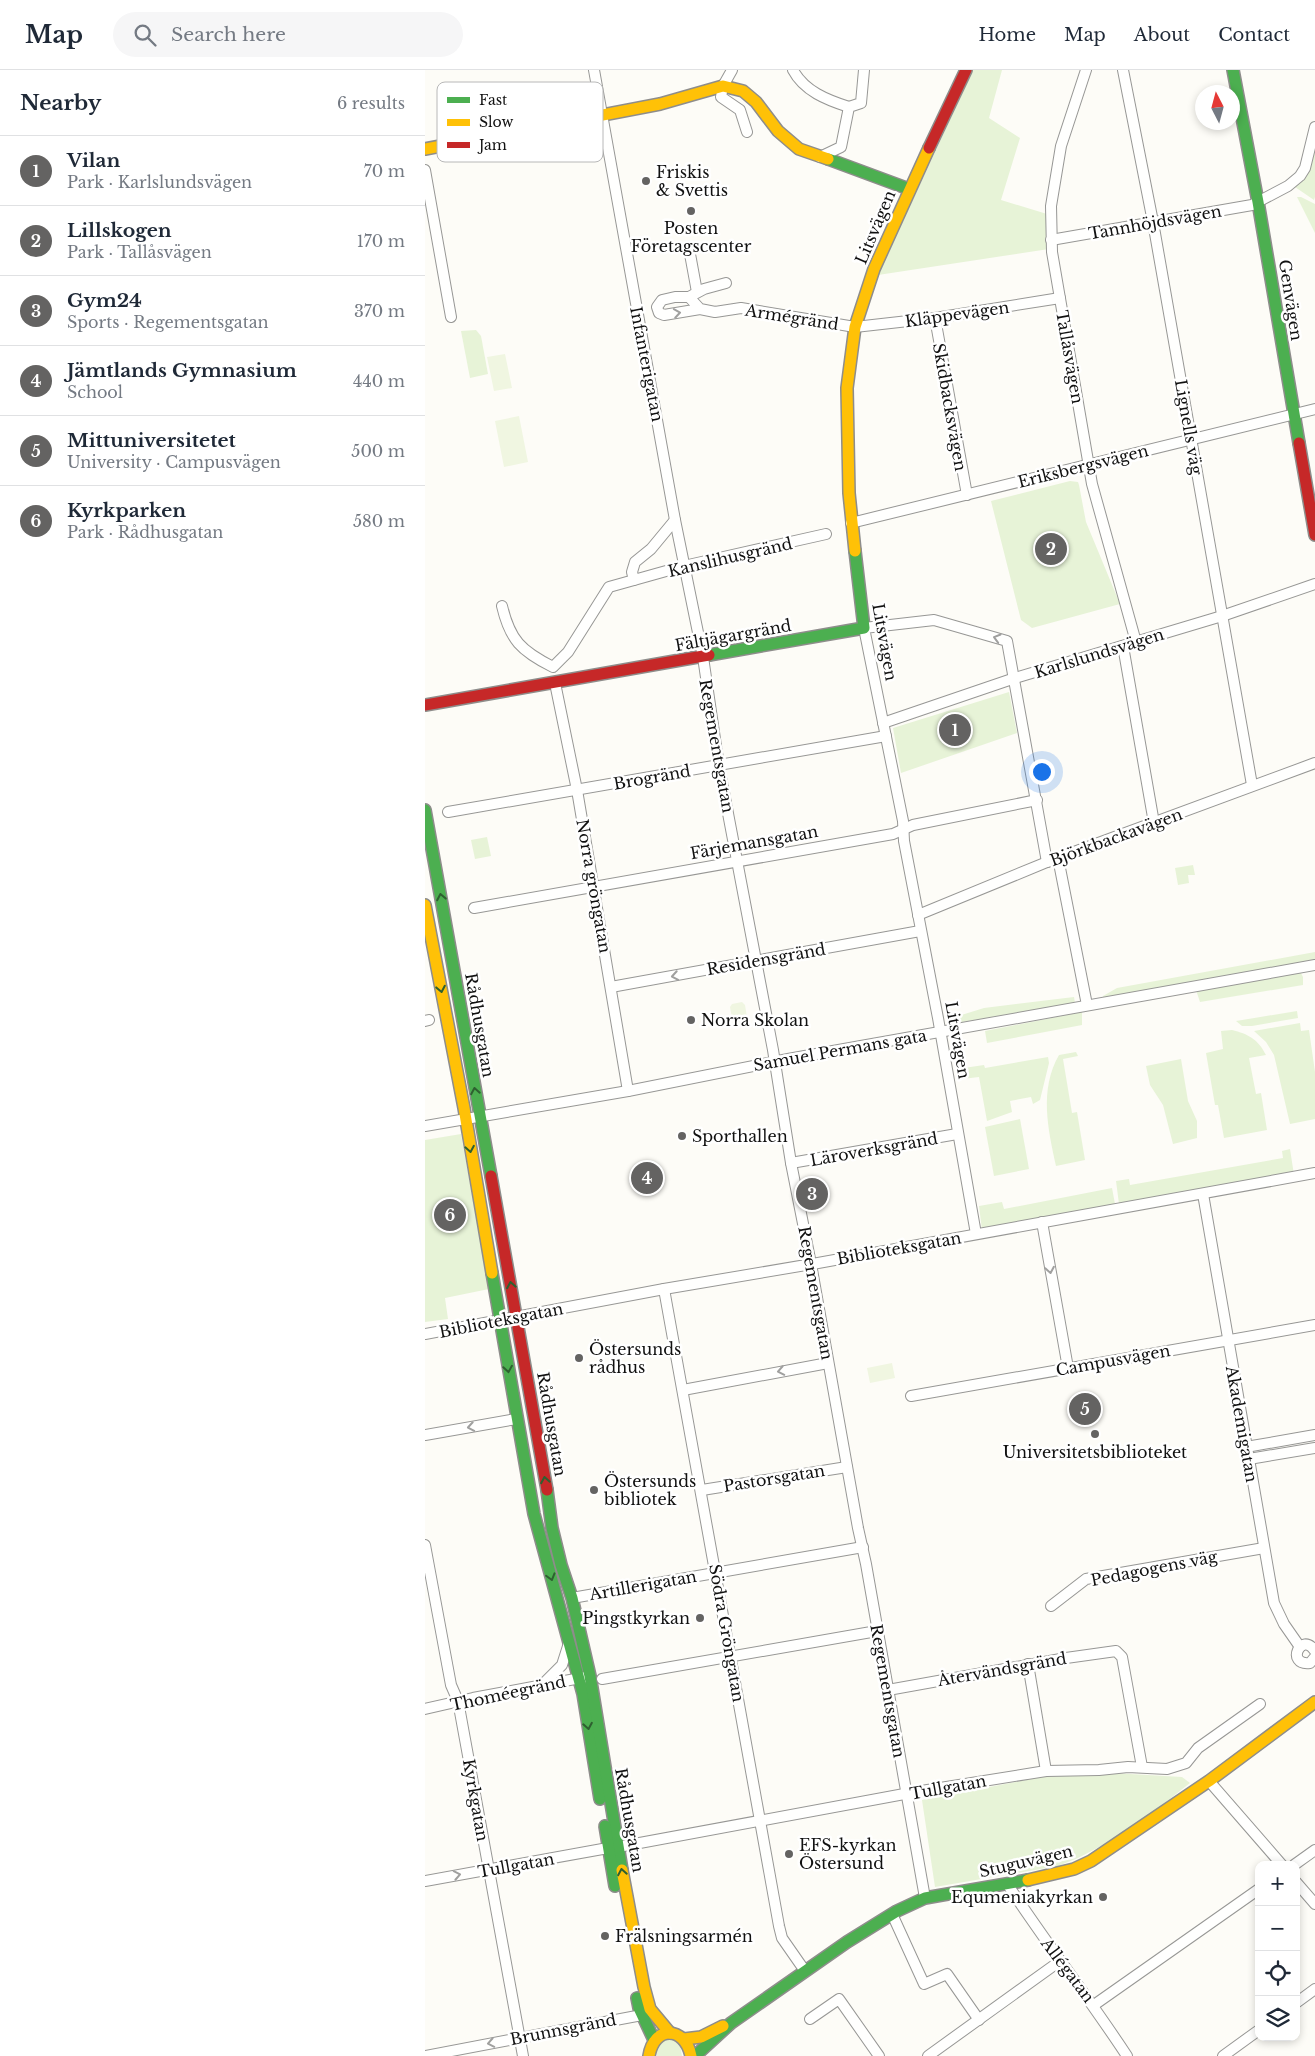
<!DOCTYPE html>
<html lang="en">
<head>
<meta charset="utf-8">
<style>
  :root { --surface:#fff; --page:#f6f6f7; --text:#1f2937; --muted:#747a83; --line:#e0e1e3; --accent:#646362 }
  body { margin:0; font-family:"Libre Baskerville",serif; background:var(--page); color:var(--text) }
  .controls { position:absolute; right:15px; bottom:15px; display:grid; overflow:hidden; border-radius:10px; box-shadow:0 2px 8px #0003 }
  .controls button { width:45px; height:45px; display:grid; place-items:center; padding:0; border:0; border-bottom:1px solid var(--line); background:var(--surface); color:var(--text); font:25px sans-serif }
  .compass { position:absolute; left:770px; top:15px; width:45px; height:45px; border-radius:50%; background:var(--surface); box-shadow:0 2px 8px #0003; rotate:354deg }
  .you { position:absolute; left:616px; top:701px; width:18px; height:18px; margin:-12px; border:4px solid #fff; border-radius:50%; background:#1a73e8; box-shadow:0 0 0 8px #1a73e833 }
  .badge { display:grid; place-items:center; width:32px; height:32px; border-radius:50%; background:var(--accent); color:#fff; font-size:16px; font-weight:700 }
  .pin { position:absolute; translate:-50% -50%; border:2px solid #fff; box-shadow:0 1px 5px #0006 }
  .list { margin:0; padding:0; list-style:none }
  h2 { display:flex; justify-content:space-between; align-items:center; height:65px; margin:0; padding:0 20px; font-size:21px }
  h2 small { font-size:16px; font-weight:400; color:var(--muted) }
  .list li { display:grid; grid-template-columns:32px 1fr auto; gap:15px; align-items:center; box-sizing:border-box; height:70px; padding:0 20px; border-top:1px solid var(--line) }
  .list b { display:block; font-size:19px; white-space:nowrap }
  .list p { margin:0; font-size:16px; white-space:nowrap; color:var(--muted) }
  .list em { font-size:16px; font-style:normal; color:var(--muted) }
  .icon { flex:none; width:28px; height:28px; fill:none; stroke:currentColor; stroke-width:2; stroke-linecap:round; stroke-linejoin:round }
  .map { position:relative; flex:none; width:890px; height:1986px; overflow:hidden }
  header { display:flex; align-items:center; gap:30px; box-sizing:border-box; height:70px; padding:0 25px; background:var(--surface); border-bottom:1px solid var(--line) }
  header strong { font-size:24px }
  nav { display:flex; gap:28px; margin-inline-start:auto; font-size:18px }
  .search { width:350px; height:45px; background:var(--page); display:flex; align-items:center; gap:12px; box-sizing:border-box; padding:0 18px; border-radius:28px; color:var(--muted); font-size:19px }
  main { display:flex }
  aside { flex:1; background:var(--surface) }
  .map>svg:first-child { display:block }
  .green { fill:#e7f3d7 }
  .pitch { fill:#f0f6e1 }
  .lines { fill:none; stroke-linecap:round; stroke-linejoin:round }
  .street-casing { stroke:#979795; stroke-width:12 }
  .fast-casing { stroke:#8e8d8b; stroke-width:14 }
  .slow-casing { stroke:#8e8d8b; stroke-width:14 }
  .jam-casing { stroke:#8e8d8b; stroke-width:14 }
  .street { stroke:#fffffe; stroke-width:10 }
  .fast { stroke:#4caf50; stroke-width:11 }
  .slow { stroke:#ffc107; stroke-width:11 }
  .jam { stroke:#c62828; stroke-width:11 }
  .oneway { stroke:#a0a09f }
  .oneway2 { stroke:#2e6030 }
  .poi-dot { fill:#646362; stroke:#fff; stroke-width:2 }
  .labels { text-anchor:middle; stroke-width:5; stroke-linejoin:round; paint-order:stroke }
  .poi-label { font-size:16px; fill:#111; stroke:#fff; text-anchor:start }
  .street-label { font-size:16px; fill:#111; stroke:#fff }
  .key { fill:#fff; stroke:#b8b8b8; stroke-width:1 }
  .key-label { font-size:14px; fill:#111 }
</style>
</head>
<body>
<header>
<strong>Map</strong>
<div class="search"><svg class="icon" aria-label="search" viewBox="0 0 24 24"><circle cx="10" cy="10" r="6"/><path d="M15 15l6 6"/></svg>Search here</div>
<nav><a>Home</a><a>Map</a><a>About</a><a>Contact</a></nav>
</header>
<main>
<aside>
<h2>Nearby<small>6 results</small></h2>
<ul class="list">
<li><span class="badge">1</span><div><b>Vilan</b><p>Park · Karlslundsvägen</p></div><em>70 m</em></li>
<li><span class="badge">2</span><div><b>Lillskogen</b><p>Park · Tallåsvägen</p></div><em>170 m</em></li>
<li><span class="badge">3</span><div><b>Gym24</b><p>Sports · Regementsgatan</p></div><em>370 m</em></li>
<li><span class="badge">4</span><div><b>Jämtlands Gymnasium</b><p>School</p></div><em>440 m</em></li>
<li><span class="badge">5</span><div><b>Mittuniversitetet</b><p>University · Campusvägen</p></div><em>500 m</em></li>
<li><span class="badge">6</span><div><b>Kyrkparken</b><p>Park · Rådhusgatan</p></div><em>580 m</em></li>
</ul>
</aside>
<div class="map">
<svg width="890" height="1986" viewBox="0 0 890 1986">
  <rect width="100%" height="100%" fill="#fdfcf7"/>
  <g class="green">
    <path d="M548,0H577L564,48L595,68L576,130L622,144L624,179L453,205Z"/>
    <path d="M890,80V127L889,130L870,117L882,106Z"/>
    <path d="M872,127H876L890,134V163Z"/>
    <path d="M51,260L56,266L63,304L45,308L36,261Z"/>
    <path d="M645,411L653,412L654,415L661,452L695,534L607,558L596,550L566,431Z"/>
    <path d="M584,622L592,663L476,703L468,658Z"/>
    <path d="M62,767L66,786L50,789L46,770Z"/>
    <path d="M768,795L770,805H763L764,813L753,815L750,798Z"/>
    <path d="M890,882V891L678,929V926L692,918Z"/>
    <path d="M875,901L878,907V915L775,932L771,920Z"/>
    <path d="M649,927L650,933L531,953L530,947L559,938Z"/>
    <path d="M872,941L873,948L827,956H817L811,951Z"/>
    <path d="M657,942V955L562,973L560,961Z"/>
    <path d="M875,953L876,961L884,960L890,1002V1049L865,1054L849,985L841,972L829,961Z"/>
    <path d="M807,960C823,964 833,969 841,985L824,988L831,1024L836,1023L842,1060L799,1068L793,1035H790L781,983L798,979L796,961Z"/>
    <path d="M651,982L653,986L638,989L647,1043L652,1042L660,1090L631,1096C623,1059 614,1020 634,985Z"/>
    <path d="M623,987L624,993L615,1030L608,1034L606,1027L585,1031L587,1042L562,1051L554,1007L537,1009L532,999L559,995L560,998Z"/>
    <path d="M756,989L763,1031L772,1051V1068L748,1074L738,1035L725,1015L721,996Z"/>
    <path d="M595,1049L604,1099L569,1106L560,1057Z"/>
    <path d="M36,1064L64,1219L20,1228L23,1249L0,1252V1070Z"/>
    <path d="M865,1079L869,1105L694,1134L691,1111L704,1109L705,1115L858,1088L857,1081Z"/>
    <path d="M687,1118L690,1134L557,1160L554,1136L577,1132L579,1139Z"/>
    <path d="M688,1703L757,1707L765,1713L703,1762L653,1788L633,1796L510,1817L497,1730L622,1706Z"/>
    <path d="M247,1969L255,1974L257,1986H232V1977L239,1970Z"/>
  </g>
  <g class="pitch">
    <path d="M80,284L87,318L69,321L62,287Z"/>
    <path d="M94,346L103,392L79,397L70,351Z"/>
    <path d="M317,932L320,935L323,953L321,956L312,958L308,954L305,937L307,934Z"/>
    <path d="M467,1293L470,1308L445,1313L442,1298Z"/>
  </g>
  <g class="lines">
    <defs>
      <g id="street">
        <path d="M169,0L250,450L278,587L294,696L348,980L366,1093L386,1194L433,1458L441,1494L500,1828"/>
        <path d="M307,0L298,16L296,27L315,40L322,62"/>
        <path d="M368,0C379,21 402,30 424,37"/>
        <path d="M661,0L636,76L626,136L627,182L667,414L711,572"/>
        <path d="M698,0L728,152L827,715"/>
        <path d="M395,87L416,77L424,37L436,33L439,0"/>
        <path d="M0,100L26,247"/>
        <path d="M626,170L827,135L863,116L875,106L880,98L890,57"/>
        <path d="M265,184L272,222"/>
        <path d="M264,227L279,219L301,213"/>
        <path d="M275,239L239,245L234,243L232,237L237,230L250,227H264L275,239L290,242L316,238L430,257L510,248L635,228"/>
        <path d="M510,248L542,425"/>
        <path d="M426,453L890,339"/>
        <path d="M209,510L207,502L210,492L226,479L250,450"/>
        <path d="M77,536C85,570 96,581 128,597L143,582L184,517L259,496L401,464"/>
        <path d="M698,576L729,753"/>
        <path d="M130,613L152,720L203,1021"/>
        <path d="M458,653L590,608L797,546L890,514"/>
        <path d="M23,742L461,666"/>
        <path d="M633,788L662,935"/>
        <path d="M49,838L468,764L488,755L612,730"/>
        <path d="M493,845L622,792L890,693"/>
        <path d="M186,917L495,861"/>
        <path d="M0,951L4,950"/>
        <path d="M0,1056L203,1021L363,989L890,895"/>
        <path d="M366,1093L532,1064"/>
        <path d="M778,1124L849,1533L859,1554L875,1577"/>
        <path d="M617,1152L643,1298"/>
        <path d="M551,1164L513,948L479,771L478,751L439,558L509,550L582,571L622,792"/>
        <path d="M239,1219L354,1856L357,1868L380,1901"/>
        <path d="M0,1264L239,1219L393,1193L890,1103"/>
        <path d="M258,1320L403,1293"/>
        <path d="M486,1326L890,1255"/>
        <path d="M0,1365L91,1349"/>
        <path d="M821,1377L890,1365"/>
        <path d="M824,1389L890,1378"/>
        <path d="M277,1420L422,1397"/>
        <path d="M0,1475L26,1615L33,1631L98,1986"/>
        <path d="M147,1528L438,1477"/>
        <path d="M626,1536L661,1509L839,1478"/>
        <path d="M890,1581C876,1560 860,1596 885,1593L890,1587"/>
        <path d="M603,1594L621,1701"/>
        <path d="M177,1609L452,1561"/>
        <path d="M118,1614L137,1595L144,1573"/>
        <path d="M463,1620L641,1588L691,1581L697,1587L717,1697"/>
        <path d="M0,1639L48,1628L161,1607"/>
        <path d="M784,1711L857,1795"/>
        <path d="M193,1777L490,1722L621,1701L674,1700L703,1697L742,1699L761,1693L773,1678L835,1634"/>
        <path d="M869,1795L890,1780"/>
        <path d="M0,1811L183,1778"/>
        <path d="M871,1812L890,1834"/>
        <path d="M583,1815C621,1873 664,1928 702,1986"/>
        <path d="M467,1844L499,1914L522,1904L554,1950"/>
        <path d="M871,1933L890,1919"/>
        <path d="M669,1935L834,1819"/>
        <path d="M385,1949L414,1929L454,1986"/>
        <path d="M0,1986L217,1945"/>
        <path d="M503,1986L635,1891"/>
        <path d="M798,1986L834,1960"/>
      </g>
      <g id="fast">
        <path d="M808,0L833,132L874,373"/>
        <path d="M403,89L484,119"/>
        <path d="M284,585L439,558L430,481"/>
        <path d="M0,740L66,1106"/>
        <path d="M67,1203L109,1444L158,1624L175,1729"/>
        <path d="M122,1420L127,1458L136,1495L147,1528L165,1606L197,1800"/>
        <path d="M180,1756L190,1816"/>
        <path d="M212,1928L214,1938L229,1970"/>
        <path d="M270,1986L306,1953L422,1872L472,1841L500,1828L603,1810"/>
      </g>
      <g id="slow">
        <path d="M0,79L235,34L298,16L318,21L331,32L353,61L374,79L403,89"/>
        <path d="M430,481L424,423L422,318L430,257L449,199L504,78"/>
        <path d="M0,835L39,1038L67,1203"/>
        <path d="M197,1800L219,1917L225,1939L245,1963"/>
        <path d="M603,1810L649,1799L666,1791L784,1711L890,1632"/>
        <path d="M259,1969L276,1967L298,1956"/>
        <path d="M224,1986C229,1955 260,1956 266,1986"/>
      </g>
      <g id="jam">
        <path d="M504,78L541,0"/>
        <path d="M874,373L890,465"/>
        <path d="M0,635L284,585"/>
        <path d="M66,1106L122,1420"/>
      </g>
    </defs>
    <use href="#street" class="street-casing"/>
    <use href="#fast" class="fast-casing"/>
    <use href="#slow" class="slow-casing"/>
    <use href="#jam" class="jam-casing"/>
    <use href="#street" class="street"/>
    <use href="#fast" class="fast"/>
    <use href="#slow" class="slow"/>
    <use href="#jam" class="jam"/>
  </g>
  <defs><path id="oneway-chevron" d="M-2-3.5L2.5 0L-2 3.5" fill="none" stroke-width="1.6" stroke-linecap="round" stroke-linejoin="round" transform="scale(1.25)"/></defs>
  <g class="oneway">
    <use href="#oneway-chevron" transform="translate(252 243) rotate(-9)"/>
    <use href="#oneway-chevron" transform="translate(572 568) rotate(-164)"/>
    <use href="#oneway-chevron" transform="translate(250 906) rotate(170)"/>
    <use href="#oneway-chevron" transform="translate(625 1200) rotate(80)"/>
    <use href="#oneway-chevron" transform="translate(356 1301) rotate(169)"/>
    <use href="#oneway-chevron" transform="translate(46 1357) rotate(170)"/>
    <use href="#oneway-chevron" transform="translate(32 1805) rotate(-11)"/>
    <use href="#oneway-chevron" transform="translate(66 1973) rotate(169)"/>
  </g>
  <g class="oneway2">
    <use href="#oneway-chevron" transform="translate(16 827) rotate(-101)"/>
    <use href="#oneway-chevron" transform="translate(16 919) rotate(79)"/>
    <use href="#oneway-chevron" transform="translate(50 1021) rotate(-100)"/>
    <use href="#oneway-chevron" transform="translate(45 1079) rotate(80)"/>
    <use href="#oneway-chevron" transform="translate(86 1215) rotate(-100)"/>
    <use href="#oneway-chevron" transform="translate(83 1299) rotate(81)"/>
    <use href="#oneway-chevron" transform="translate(120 1410) rotate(-100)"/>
    <use href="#oneway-chevron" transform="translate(126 1507) rotate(74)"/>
    <use href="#oneway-chevron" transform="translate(163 1656) rotate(80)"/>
    <use href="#oneway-chevron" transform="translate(197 1802) rotate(-100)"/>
  </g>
  <g class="poi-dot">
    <circle cx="221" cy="111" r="5"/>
    <circle cx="266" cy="141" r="5"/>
    <circle cx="266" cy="950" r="5"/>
    <circle cx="257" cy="1066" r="5"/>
    <circle cx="154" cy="1288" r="5"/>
    <circle cx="670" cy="1364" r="5"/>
    <circle cx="169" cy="1420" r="5"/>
    <circle cx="275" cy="1548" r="5"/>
    <circle cx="364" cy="1784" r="5"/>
    <circle cx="678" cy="1827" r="5"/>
    <circle cx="180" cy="1866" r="5"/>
  </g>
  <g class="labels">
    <g class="poi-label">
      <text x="231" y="108">Friskis<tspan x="231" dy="18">&amp; Svettis</tspan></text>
      <text x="266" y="164" text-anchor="middle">Posten<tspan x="266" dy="18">Företagscenter</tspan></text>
      <text x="276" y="956">Norra Skolan</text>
      <text x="267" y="1072">Sporthallen</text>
      <text x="164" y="1285">Östersunds<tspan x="164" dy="18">rådhus</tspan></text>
      <text x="670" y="1388" text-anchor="middle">Universitetsbiblioteket</text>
      <text x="179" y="1417">Östersunds<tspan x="179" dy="18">bibliotek</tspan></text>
      <text x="265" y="1554" text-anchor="end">Pingstkyrkan</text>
      <text x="374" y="1781">EFS-kyrkan<tspan x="374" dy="18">Östersund</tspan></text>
      <text x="668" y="1833" text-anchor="end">Equmeniakyrkan</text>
      <text x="190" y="1872">Frälsningsarmén</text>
    </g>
    <g class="street-label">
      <text transform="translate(730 152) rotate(-10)" y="6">Tannhöjdsvägen</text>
      <text transform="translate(450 157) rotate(-67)" y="6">Litsvägen</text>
      <text transform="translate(866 230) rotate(81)" y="6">Genvägen</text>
      <text transform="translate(532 244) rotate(-8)" y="6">Kläppevägen</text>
      <text transform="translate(367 247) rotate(9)" y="6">Armégränd</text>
      <text transform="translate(645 287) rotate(80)" y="6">Tallåsvägen</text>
      <text transform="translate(222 294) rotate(79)" y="6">Infanterigatan</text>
      <text transform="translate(525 337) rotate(80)" y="6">Skidbacksvägen</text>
      <text transform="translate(764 357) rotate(80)" y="6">Lignells väg</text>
      <text transform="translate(658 396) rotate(-14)" y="6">Eriksbergsvägen</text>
      <text transform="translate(305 487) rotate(-13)" y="6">Kanslihusgränd</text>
      <text transform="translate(308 565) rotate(-10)" y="6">Fältjägargränd</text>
      <text transform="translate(460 572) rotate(80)" y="6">Litsvägen</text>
      <text transform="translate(674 583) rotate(-17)" y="6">Karlslundsvägen</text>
      <text transform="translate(292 676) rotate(80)" y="6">Regementsgatan</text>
      <text transform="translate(227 707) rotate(-10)" y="6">Brogränd</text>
      <text transform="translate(691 767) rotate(-20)" y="6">Björkbackavägen</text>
      <text transform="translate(329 772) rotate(-10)" y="6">Färjemansgatan</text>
      <text transform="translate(169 816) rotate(80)" y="6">Norra gröngatan</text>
      <text transform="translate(341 889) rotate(-10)" y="6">Residensgränd</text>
      <text transform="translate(55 955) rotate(80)" y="6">Rådhusgatan</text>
      <text transform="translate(533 970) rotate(80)" y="6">Litsvägen</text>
      <text transform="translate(415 980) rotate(-10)" y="6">Samuel Permans gata</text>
      <text transform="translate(449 1079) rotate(-10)" y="6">Läroverksgränd</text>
      <text transform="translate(474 1178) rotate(-10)" y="6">Biblioteksgatan</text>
      <text transform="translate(391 1223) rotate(80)" y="6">Regementsgatan</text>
      <text transform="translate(76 1250) rotate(-11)" y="6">Biblioteksgatan</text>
      <text transform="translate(688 1290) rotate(-10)" y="6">Campusvägen</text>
      <text transform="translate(127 1354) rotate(80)" y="6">Rådhusgatan</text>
      <text transform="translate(817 1354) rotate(80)" y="6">Akademigatan</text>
      <text transform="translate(349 1408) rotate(-9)" y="6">Pastorsgatan</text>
      <text transform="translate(729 1498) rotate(-11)" y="6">Pedagogens väg</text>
      <text transform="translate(218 1515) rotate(-10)" y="6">Artillerigatan</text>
      <text transform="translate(302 1563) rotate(80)" y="6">Södra Gröngatan</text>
      <text transform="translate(577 1599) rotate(-10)" y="6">Återvändsgränd</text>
      <text transform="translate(463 1621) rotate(80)" y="6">Regementsgatan</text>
      <text transform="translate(83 1623) rotate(-12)" y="6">Thoméegränd</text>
      <text transform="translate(523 1717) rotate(-10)" y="6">Tullgatan</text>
      <text transform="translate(51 1730) rotate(80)" y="6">Kyrkgatan</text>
      <text transform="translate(205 1750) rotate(80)" y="6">Rådhusgatan</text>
      <text transform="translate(601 1791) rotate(-13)" y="6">Stuguvägen</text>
      <text transform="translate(91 1795) rotate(-10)" y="6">Tullgatan</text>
      <text transform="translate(643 1900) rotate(53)" y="6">Allégatan</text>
      <text transform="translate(138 1959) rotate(-11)" y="6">Brunnsgränd</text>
    </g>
  </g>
  <rect x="12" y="12" width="166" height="80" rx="8" class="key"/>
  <rect x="22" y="27" width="23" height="6" fill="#4caf50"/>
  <rect x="22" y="49" width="23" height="7" fill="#ffc107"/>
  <rect x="22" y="72" width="23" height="6" fill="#c62828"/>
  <g class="key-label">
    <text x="54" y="35">Fast</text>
    <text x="54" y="57">Slow</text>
    <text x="54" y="80">Jam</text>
  </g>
</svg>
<div class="controls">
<button>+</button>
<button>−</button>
<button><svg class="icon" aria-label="locate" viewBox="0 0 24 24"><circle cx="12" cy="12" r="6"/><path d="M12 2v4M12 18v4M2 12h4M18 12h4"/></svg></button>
<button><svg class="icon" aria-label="layers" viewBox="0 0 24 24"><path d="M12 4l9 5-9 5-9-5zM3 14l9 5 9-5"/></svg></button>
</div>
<svg class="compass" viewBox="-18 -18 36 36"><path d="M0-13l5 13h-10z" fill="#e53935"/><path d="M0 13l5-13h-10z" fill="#747a83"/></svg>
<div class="you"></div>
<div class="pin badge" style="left:530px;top:660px">1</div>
<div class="pin badge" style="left:626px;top:479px">2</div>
<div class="pin badge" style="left:387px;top:1124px">3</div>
<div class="pin badge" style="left:222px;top:1108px">4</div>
<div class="pin badge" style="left:660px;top:1339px">5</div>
<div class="pin badge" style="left:25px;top:1145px">6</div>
</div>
</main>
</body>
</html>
